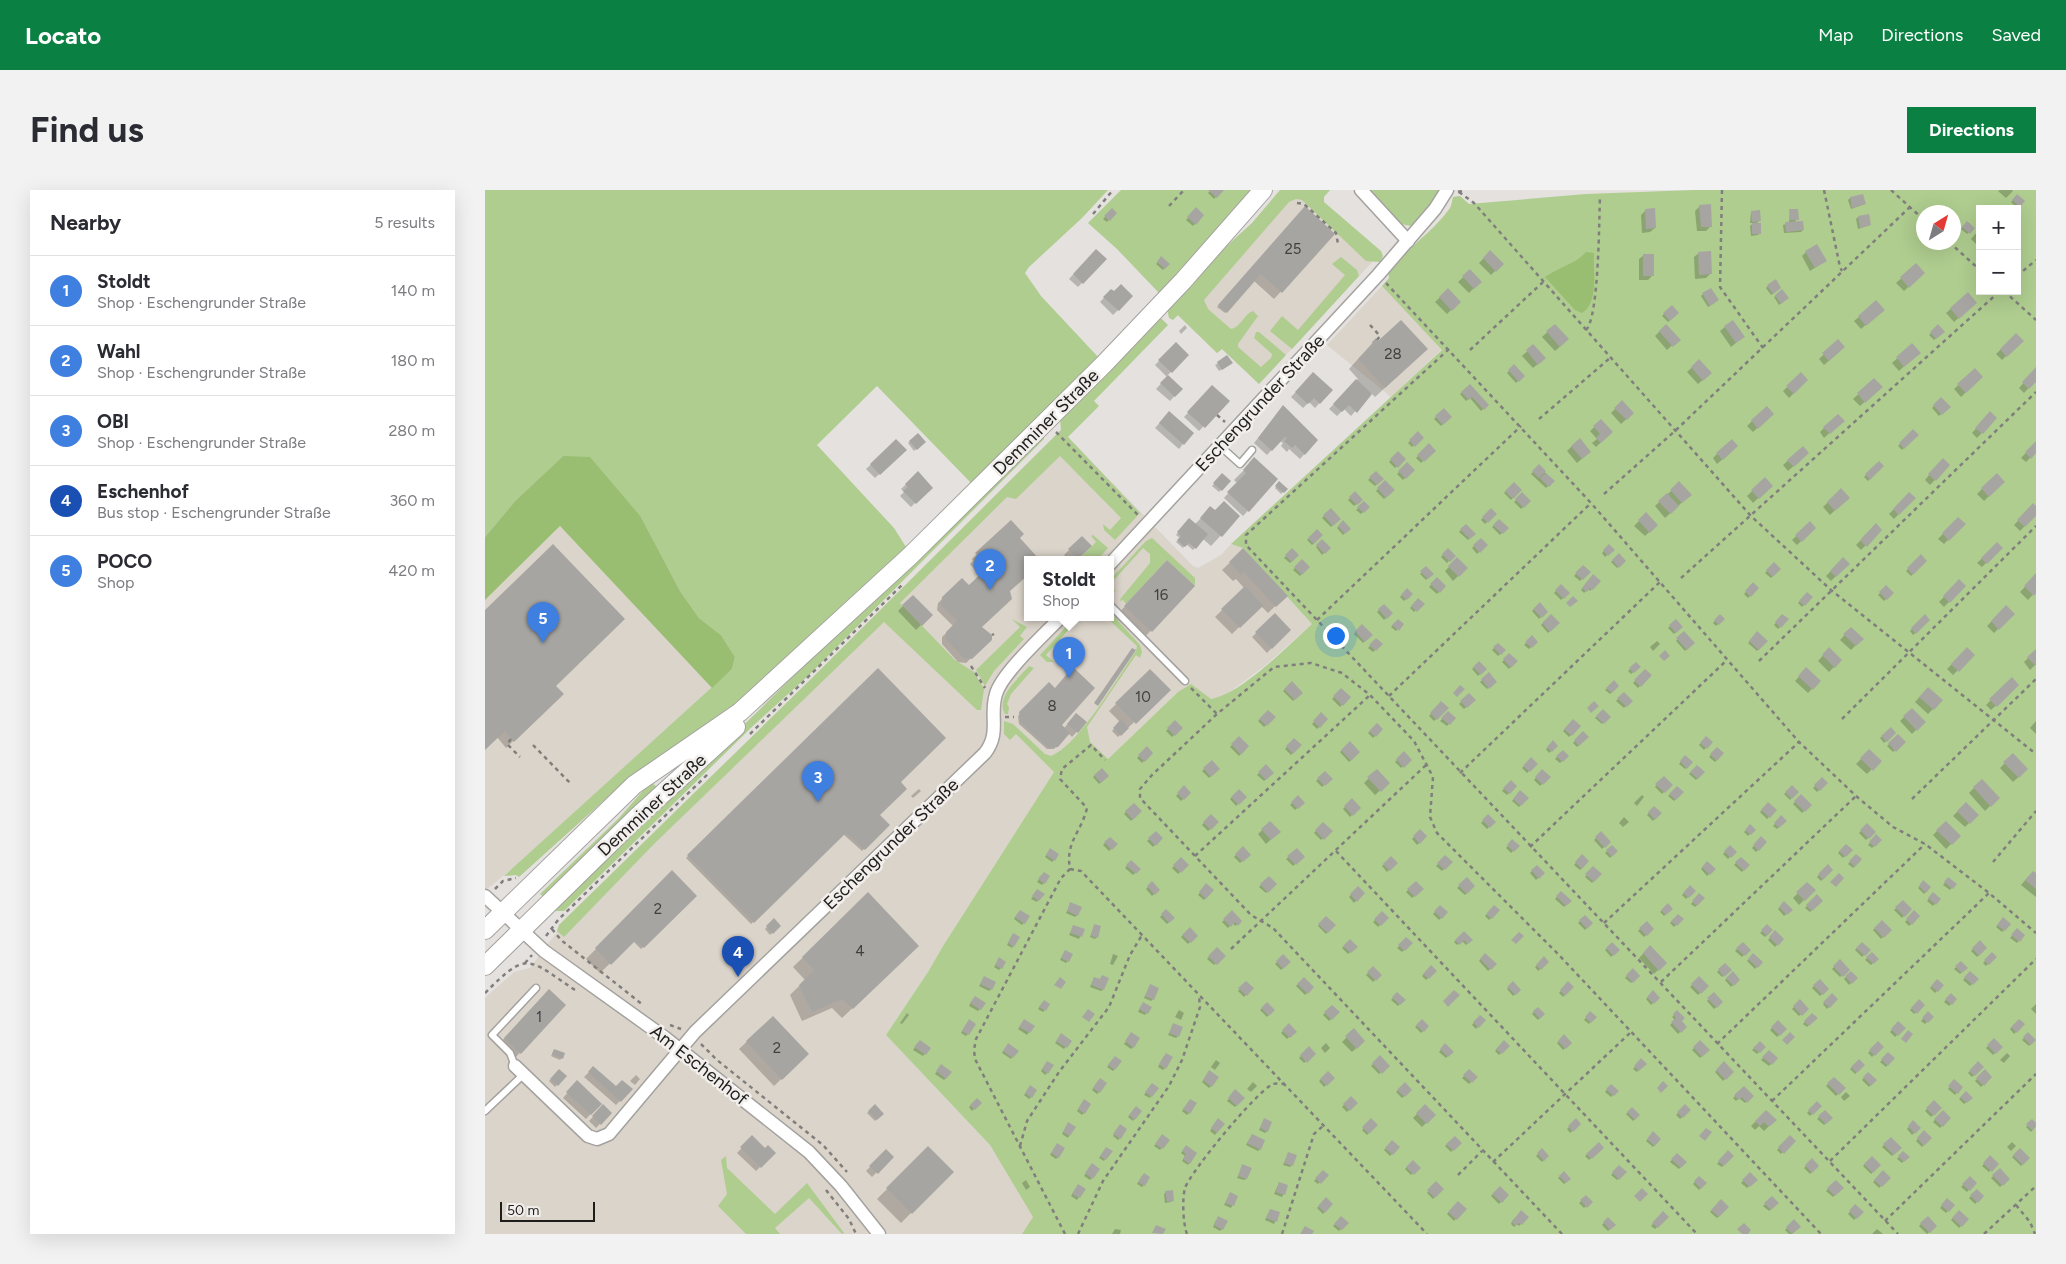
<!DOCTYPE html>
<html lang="en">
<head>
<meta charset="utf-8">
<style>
  :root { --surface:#fff; --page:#f2f2f3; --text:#2b2b33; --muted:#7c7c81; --line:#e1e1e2; --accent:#0b8043 }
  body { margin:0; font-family:Figtree,sans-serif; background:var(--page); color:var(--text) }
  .controls { position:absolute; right:15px; top:15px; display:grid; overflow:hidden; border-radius:0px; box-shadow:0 5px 20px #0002 }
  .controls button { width:45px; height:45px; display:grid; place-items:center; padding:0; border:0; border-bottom:1px solid var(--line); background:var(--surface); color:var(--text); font:25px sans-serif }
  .compass { position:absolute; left:1431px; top:15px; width:45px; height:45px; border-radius:50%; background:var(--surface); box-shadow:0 5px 20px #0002; rotate:37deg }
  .scale { position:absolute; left:15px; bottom:12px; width:95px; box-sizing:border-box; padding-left:5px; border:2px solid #1e1d1c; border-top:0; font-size:14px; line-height:18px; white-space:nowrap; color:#1e1d1c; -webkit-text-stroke:4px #f1eeeb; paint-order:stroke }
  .you { position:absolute; left:850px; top:445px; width:18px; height:18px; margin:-12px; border:4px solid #fff; border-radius:50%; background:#1a73e8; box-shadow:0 0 0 8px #1a73e833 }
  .badge { display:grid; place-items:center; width:32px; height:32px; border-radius:50%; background:var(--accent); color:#fff; font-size:16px; font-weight:700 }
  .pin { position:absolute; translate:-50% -41px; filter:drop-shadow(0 1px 2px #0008) }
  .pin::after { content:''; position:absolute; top:26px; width:18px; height:15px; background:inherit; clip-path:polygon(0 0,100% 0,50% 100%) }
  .popup { position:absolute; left:539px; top:366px; width:90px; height:65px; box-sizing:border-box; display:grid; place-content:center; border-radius:0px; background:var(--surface); filter:drop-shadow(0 1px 4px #0005); font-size:16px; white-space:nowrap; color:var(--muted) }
  .popup b { font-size:19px; color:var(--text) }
  .popup::after { content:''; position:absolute; left:50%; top:100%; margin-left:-10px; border:10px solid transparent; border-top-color:var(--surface) }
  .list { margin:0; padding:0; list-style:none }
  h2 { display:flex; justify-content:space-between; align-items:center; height:65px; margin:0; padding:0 20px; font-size:21px }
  h2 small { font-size:16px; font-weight:400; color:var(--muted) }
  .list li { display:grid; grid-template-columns:32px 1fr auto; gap:15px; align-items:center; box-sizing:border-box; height:70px; padding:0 20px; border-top:1px solid var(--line) }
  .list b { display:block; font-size:19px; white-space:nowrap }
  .list p { margin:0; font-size:16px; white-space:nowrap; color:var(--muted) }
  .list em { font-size:16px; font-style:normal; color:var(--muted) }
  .map { position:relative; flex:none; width:1551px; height:1044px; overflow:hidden; border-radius:0px }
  header { display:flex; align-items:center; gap:30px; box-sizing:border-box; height:70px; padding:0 25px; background:var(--accent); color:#fff }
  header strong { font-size:24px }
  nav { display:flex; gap:28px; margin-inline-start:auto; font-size:18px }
  .intro { display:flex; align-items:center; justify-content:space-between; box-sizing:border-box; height:120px; padding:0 30px }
  h1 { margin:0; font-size:35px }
  .button { padding:12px 22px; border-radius:0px; background:var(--accent); color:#fff; font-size:18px; font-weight:700 }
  main { display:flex; gap:30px; padding:0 30px }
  aside { flex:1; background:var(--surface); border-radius:0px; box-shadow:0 5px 20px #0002 }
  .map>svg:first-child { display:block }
  .built { fill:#dbd4ca; fill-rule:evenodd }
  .green { fill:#afcd8f; fill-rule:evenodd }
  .forest { fill:#99bd71 }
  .shadow { fill:#0003 }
  .building { fill:#a7a5a2 }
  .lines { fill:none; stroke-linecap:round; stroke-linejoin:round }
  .service-casing { stroke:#a4a29f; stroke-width:9 }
  .minor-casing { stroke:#a4a29f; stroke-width:15 }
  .secondary-casing { stroke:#a4a29f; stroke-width:20 }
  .path { stroke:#817f7d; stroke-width:2.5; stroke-dasharray:4 4; stroke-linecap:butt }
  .service { stroke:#fff; stroke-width:6 }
  .minor { stroke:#fff; stroke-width:12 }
  .secondary { stroke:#fff; stroke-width:18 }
  .labels { text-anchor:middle; stroke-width:5; stroke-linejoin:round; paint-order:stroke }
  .number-label { font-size:15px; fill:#403f3e }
  .street-label { font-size:18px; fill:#1e1d1c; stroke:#f1eeeb }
</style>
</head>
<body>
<header>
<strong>Locato</strong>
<nav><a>Map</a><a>Directions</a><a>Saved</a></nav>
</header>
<div class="intro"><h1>Find us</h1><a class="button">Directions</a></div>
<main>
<aside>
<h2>Nearby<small>5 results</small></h2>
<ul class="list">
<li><span class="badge" style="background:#3f7fe0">1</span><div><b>Stoldt</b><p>Shop · Eschengrunder Straße</p></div><em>140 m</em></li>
<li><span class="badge" style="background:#3f7fe0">2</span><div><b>Wahl</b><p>Shop · Eschengrunder Straße</p></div><em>180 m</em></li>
<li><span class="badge" style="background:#3f7fe0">3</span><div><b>OBI</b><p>Shop · Eschengrunder Straße</p></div><em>280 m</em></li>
<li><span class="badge" style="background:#1a4fb4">4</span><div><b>Eschenhof</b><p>Bus stop · Eschengrunder Straße</p></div><em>360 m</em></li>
<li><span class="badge" style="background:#3f7fe0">5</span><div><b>POCO</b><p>Shop</p></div><em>420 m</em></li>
</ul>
</aside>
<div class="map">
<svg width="1551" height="1044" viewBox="0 0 1551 1044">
  <rect width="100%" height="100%" fill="#e4e1de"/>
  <g class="built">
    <path d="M808,0L889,70L774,194L737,159L732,163L691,124Z"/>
    <path d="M897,96L957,159L906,207L842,155Z"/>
    <path d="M576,240L708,376L713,378L736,365L746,354L758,358L827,434L782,474L738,507L726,509L716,504L693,502L623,569L569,582L458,756L443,782L401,845L505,955L549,1028L537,1044H0V808L29,782L45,778L72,742L74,735L326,489ZM543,369H625V427H543Z"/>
    <path d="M75,336L227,498L29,677L0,701V410Z"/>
  </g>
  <g class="green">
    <path d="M0,0H623L597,28L544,77L540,83L556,106L614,168L487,294L392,196L332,255L409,338L421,357L328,448L217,545L145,587L34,687L31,685L19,686L247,479L250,467L236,445L214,428L195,401L156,327L78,266L31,310L0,347Z"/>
    <path d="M636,0H767L675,104L632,59L603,33Z"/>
    <path d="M795,0H845L839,7V12L896,61L898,66L895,72L881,71L817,10L811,9L804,12L719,110L723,119L746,139C756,137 759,124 768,121L773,126L753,154V157L776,177L786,168L787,164L769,148L771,142H774L801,165L774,194L737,159L732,163L693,125L688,130L684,128L682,118L724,72L767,33Z"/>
    <path d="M885,0H956L946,15L926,36L916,34Z"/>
    <path d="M1209,0H1551V1044H537L548,1027L505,955L401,845L443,782L458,756L569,582L531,544L525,550L519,544V531L528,534L560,564L566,566C594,555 633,487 651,461L652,456L621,427H625V422L655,455L657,462L655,468L651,465L602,537L605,552L623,569L693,502L706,494L726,509C755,505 804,455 827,434L758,358L746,354L957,160L897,96L904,88L903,81C922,58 948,42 965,18C967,14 967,10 968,7L975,6L984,14L1101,4ZM1495,19H1532V101H1495ZM1438,22H1468V52H1438Z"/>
    <path d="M856,67L872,80L874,86L807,159L785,141L797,126L813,140L860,85L847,74Z"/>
    <path d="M672,129H677L683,135L609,211L614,216L583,247L655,323L630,350L619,340L618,334L625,340L636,328L575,266L531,309L522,307L415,413L470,470L489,482L499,499L496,520H492L399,432L169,654L79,747L72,741L74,735L326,489L576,240L575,228Z"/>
    <path d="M559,242V249L323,486L269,535L79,721H68Z"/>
    <path d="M608,345L623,358L613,369H594L611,352L606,346Z"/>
    <path d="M667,348L710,388V396L682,370L641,414L638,410L635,411L636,408L665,373V364L658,358L627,392L630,401L628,404H625V390L661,351Z"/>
    <path d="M590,427H595L561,465L569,472H562L555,465Z"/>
    <path d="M527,429L542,437L535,446L539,449L509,481L500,496L491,480L535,437Z"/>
    <path d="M544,476L549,478L526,504L522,514L524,517L523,524H520C510,507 534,488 544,476Z"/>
    <path d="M167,593L172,597L170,601L59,707L55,704L133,629L164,594Z"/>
    <path d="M241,966L242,978L290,1024L322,993L359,1043L357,1044L324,1008L290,1038L295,1044H261L233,1016L242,1004L236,970Z"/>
  </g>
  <g class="forest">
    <path d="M1101,62L1109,63C1108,81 1114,113 1097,123L1090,120L1060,87C1074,77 1091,74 1101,62Z"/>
    <path d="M78,266L105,267L156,327L195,401L214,428L236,445L250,467L247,479L227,498L75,336L0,410V347L31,310Z"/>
  </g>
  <g class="shadow">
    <path d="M726,0H738L729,9L723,3Z"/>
    <path d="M1515,0H1527L1528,1L1521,8L1513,1Z"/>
    <path d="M1532,6L1538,11L1532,18L1526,12Z"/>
    <path d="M1365,8L1380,14L1366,19L1363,10Z"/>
    <path d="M1502,15L1506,19H1498Z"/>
    <path d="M1215,16L1226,36L1221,41H1212L1210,21Z"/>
    <path d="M711,19L718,25L708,36L701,30Z"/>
    <path d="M627,20L630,23L622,32L618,29Z"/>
    <path d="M1161,20L1170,38L1165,42L1157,43L1156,25Z"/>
    <path d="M1305,20L1312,29L1309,33L1318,40L1316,42L1299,43L1298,35L1304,33Z"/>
    <path d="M1266,22L1274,31L1271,34L1275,43L1273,45L1266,46L1265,36L1268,33H1265Z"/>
    <path d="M1373,27L1385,35L1373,39L1371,29Z"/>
    <path d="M1482,32L1488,38L1482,44L1476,39Z"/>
    <path d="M1492,42L1495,44V53L1492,55L1486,49Z"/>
    <path d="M849,44L789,109L769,91L740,123L732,117L761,84Z"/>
    <path d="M611,60L620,69L593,97L584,89Z"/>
    <path d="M1005,62L1017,74L1006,85L994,73Z"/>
    <path d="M1321,62L1340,71L1325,81L1317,66Z"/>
    <path d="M1214,63L1226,83L1221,88L1210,89L1209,67Z"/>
    <path d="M1159,65L1168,85L1163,90H1154V69Z"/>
    <path d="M676,68L683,74L678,80L671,74Z"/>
    <path d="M1431,75L1438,83L1419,101L1411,93Z"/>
    <path d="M985,81L995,92L984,103L973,92Z"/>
    <path d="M1283,96L1293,100L1286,105L1281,98Z"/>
    <path d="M626,100L647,106L628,125L615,112Z"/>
    <path d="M963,100L974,112L962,124L950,112Z"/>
    <path d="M1218,104L1231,112L1223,117L1216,106Z"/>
    <path d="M1483,104L1486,117L1469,132L1461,123Z"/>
    <path d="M1291,106L1300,110L1294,115L1289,107Z"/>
    <path d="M1186,117L1192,123L1183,132L1177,126Z"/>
    <path d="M1393,124L1376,139L1369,131L1374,127Z"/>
    <path d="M700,135L702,138L696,144L694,141Z"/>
    <path d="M1070,135L1078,154L1070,161L1057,147Z"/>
    <path d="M1181,135L1194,149L1182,160L1170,146Z"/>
    <path d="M1453,136L1458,142L1449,150L1444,145Z"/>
    <path d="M1240,137L1258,147L1246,157L1235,141Z"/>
    <path d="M1531,145L1537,151L1517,170L1511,164Z"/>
    <path d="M890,150L931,169L890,207L886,203L866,226L859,219L852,226L844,219L873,189L864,179Z"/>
    <path d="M1353,151L1354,162L1339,175L1334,169Z"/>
    <path d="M691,154L702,165L682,186L696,199L685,211L671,199L682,187L670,175Z"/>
    <path d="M1427,155L1429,167L1414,181L1407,173Z"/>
    <path d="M1048,156L1054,173L1048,178L1037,166Z"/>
    <path d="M742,167L744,175L734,181L730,175Z"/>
    <path d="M1214,171L1220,188L1213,194L1202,182Z"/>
    <path d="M1029,176L1038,186L1031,193L1022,183Z"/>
    <path d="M1551,179V190L1539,203L1534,198Z"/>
    <path d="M1490,180L1497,187L1476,207L1469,199Z"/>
    <path d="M828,184L846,200L830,218L824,212L818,218L806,207Z"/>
    <path d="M1316,184L1322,190L1304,208L1298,201Z"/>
    <path d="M1389,190L1391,202L1375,216L1368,209Z"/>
    <path d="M985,195L1002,215L996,221L985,208L981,211L975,204Z"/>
    <path d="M723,201L743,211L714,241L699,227Z"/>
    <path d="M1456,209L1464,217L1454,226L1447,218Z"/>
    <path d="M1137,212L1148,223L1136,234L1126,223Z"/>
    <path d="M1281,217L1287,224L1268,242L1262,236Z"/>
    <path d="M958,220L965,227L956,236L949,229Z"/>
    <path d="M794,222L832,250L815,269L804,259L802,262L796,256L798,253L795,251L782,265L769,253Z"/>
    <path d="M680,227L698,254L694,259L670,238Z"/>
    <path d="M1501,227L1511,228L1492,248L1487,243Z"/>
    <path d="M1116,231L1127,242L1111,257L1107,253L1112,249L1105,241Z"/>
    <path d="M1353,235L1339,248L1335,242L1339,238Z"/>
    <path d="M1428,241L1432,245L1417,260L1413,256Z"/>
    <path d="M933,243L937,248L927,257L923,253Z"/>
    <path d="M433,244L439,252L429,261L423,253Z"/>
    <path d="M411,251L420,260L390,288L381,279Z"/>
    <path d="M1551,252V262L1541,272L1536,268Z"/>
    <path d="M944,255L949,261L936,273L931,268Z"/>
    <path d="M1087,256L1100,266L1092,273L1082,261Z"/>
    <path d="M1318,257L1323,263L1303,281L1298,275Z"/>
    <path d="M1247,261L1232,274L1228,268L1232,264Z"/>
    <path d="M913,263L919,269L910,278L904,272Z"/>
    <path d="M1394,272L1398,276L1383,291L1379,287Z"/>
    <path d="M922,274L928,280L918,290L912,284Z"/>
    <path d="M1453,274L1464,275L1445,295L1440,290Z"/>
    <path d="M1054,276L1068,291L1061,298L1046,284Z"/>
    <path d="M760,279L781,301L758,326L739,308L752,293L749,290Z"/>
    <path d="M891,282L897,289L890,296L883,290Z"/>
    <path d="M433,283L446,297L426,317L415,306L419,302L416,299Z"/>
    <path d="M737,285L744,292L734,302L727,296Z"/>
    <path d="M1511,285L1518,292L1499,311L1492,304Z"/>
    <path d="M1280,289L1286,296L1268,313L1262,306Z"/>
    <path d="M900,292L908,300L899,309L891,301Z"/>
    <path d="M794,293L801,299L796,304L790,298Z"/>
    <path d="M1029,293L1035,300L1026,310L1019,303Z"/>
    <path d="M1356,300L1363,308L1345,325L1338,317Z"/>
    <path d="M1186,301L1205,305L1180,328L1170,316Z"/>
    <path d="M870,303L876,310L869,316L863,310Z"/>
    <path d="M1037,304L1044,311L1036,319L1029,312Z"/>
    <path d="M1424,304L1429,308L1409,329L1404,324Z"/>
    <path d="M879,313L883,317L876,324L871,320Z"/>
    <path d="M1548,315L1551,317V324L1535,341L1529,335Z"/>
    <path d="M846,320L854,329L846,337L837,328Z"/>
    <path d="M1006,320L1010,324L1000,334L996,330Z"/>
    <path d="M730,321L754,326L726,356L718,349L708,360L701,354L698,358L691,352L695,348L691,345L704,329L710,334L716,328Z"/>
    <path d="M1161,324L1172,335L1160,346L1149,336Z"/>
    <path d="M1473,328L1479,334L1459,354L1453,349Z"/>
    <path d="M1014,331L1022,338L1015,345L1007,337Z"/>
    <path d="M526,332L533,349L553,369H543L524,401L496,437L505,450L481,473L473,472L457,454V447L468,436L452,420L453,413L477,390L484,397L499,382L494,376L490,380L485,374L488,371L487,369Z"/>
    <path d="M858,332L864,339L858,345L852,338Z"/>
    <path d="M1325,333L1330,338L1312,355L1307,350Z"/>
    <path d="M981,335L989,344L983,350L974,342Z"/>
    <path d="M1391,335L1396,340L1376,360L1371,355Z"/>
    <path d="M832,341L836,345L827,355L822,350Z"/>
    <path d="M597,347L606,356L592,369H584L579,365Z"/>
    <path d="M996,349L1001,355L992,364L987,358Z"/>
    <path d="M837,351L844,358L837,365L831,357Z"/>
    <path d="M1512,354L1516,358L1497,377L1492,373Z"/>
    <path d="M1124,356L1128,360L1120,367L1117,363Z"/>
    <path d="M963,359L969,366L962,373L956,367Z"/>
    <path d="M758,360L801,406L783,423L776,416L747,444L730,427L759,398L751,389L748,391L737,380Z"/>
    <path d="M807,360L812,366L805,373L799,368Z"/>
    <path d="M1134,365L1139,371L1132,378L1126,372Z"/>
    <path d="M1436,366L1441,371L1426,386L1421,381Z"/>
    <path d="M972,369L981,378L968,391L960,381Z"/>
    <path d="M1358,369L1363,374L1346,391L1341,386Z"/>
    <path d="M817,371L823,377L815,386L808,380Z"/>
    <path d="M1289,374L1294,379L1286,388L1280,383Z"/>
    <path d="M1098,376L1104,382L1095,391L1089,386Z"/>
    <path d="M941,378L947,384L941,390L935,384Z"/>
    <path d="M672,382L708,396L656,451L630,427Z"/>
    <path d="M1551,385V401L1543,410L1535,402Z"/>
    <path d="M1106,387L1114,391L1105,401L1103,399L1099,403L1096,400Z"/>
    <path d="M952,389L959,396L952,404L944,397Z"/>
    <path d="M1474,391L1479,396L1459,417L1454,412Z"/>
    <path d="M1268,394L1273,398L1263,408L1259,404Z"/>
    <path d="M1076,396L1083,403L1076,410L1069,403Z"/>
    <path d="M1401,397L1407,403L1399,411L1393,405Z"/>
    <path d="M922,400L926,404L919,411L915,407Z"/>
    <path d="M1322,403L1326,407L1317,417L1313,413Z"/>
    <path d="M428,406L446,425L431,440L413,421Z"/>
    <path d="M933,410L938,414L929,422L925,418Z"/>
    <path d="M1054,414L1061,422L1054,429L1047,421Z"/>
    <path d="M899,415L906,423L899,430L892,422Z"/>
    <path d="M1521,417L1528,424L1509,443L1502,436Z"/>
    <path d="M0,422L77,504L21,558L12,547L0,559Z"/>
    <path d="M790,425L804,440L782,463L767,447Z"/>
    <path d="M1235,425L1239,429L1231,436L1228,433Z"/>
    <path d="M1066,426L1073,433L1063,443L1056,435Z"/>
    <path d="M1297,426L1302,430L1293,439L1289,435Z"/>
    <path d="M1440,426L1444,430L1428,445L1425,441Z"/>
    <path d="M913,430L917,434L911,441L906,437Z"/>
    <path d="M1191,431L1196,437L1189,444L1183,438Z"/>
    <path d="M877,435L886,445L878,453L869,444Z"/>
    <path d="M1366,438L1377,449L1366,460L1355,450Z"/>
    <path d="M1199,443L1208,453L1200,461L1191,451Z"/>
    <path d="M1272,443L1281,451L1272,461L1263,453Z"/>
    <path d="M1047,447L1051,452L1044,459L1039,455Z"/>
    <path d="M891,450L896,454L888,462L883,458Z"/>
    <path d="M1172,451L1175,454L1168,461L1165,457Z"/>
    <path d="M1013,454L1019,460L1013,466L1007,460Z"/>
    <path d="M1344,459L1356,470L1344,482L1333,471Z"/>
    <path d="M1482,459L1488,465L1468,485L1462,479Z"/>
    <path d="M1551,460V474L1545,480L1539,472Z"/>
    <path d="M1024,465L1031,471L1024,479L1017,472Z"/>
    <path d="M994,473L1000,479L993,486L987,479Z"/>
    <path d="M1151,473L1154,477L1146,484L1143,481Z"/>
    <path d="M1321,479L1334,491L1323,503L1310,491Z"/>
    <path d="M393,480L414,592L393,625L403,635L377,661L358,644L266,734L201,668Z"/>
    <path d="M665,481L684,500L633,547L627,541L635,532L624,521Z"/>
    <path d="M1160,481L1165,486L1153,498L1148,493Z"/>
    <path d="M1004,484L1010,491L1002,499L995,492Z"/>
    <path d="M1527,489L1533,495L1506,520L1501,515Z"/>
    <path d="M1129,492L1133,496L1125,504L1120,500Z"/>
    <path d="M807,493L816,503L808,511L798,501Z"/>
    <path d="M564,494L575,535L579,538L591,525L600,533L587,547L583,543L569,559H562L534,534L533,526Z"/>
    <path d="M1443,498L1456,511L1443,524L1430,512Z"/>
    <path d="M856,500L864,507L855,517L847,509Z"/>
    <path d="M1139,503L1146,511L1139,518L1131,511Z"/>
    <path d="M984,504L989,510L979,519L974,514Z"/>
    <path d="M956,513L962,518L949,531L944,526Z"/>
    <path d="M1118,520L1124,527L1117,534L1110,528Z"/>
    <path d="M1427,520L1439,532L1427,544L1415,531Z"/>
    <path d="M783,522L789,527L779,537L773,531Z"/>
    <path d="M963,523L969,528L962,536L955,531Z"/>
    <path d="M837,524L842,529L832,539L827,534Z"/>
    <path d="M1088,531L1094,536L1084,547L1078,541Z"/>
    <path d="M1551,531V544L1545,538Z"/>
    <path d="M690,532L696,538L687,547L681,541Z"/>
    <path d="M892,535L896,539L888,548L883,543Z"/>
    <path d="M1406,538L1410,543L1399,553L1395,548Z"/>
    <path d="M1098,543L1102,547L1092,557L1088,553Z"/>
    <path d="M1413,546L1419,552L1408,562L1402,556Z"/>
    <path d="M754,548L763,556L754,566L745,557Z"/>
    <path d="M1221,548L1226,552L1219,560L1214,555Z"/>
    <path d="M809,549L815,555L806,565L800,559Z"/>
    <path d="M1068,552L1072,556L1064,563L1061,559Z"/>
    <path d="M865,553L873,562L864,572L855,562Z"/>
    <path d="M662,558L667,563L657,573L652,568Z"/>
    <path d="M1232,558L1237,563L1230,572L1224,567Z"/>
    <path d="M1078,561L1082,566L1075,573L1070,569Z"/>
    <path d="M1384,561L1395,571L1382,584L1371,574Z"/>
    <path d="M919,563L925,570L916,578L910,572Z"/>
    <path d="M1528,565L1542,579L1528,592L1515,578Z"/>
    <path d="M1200,567L1206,572L1200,579L1194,574Z"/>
    <path d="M1046,569L1051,574L1042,583L1037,578Z"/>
    <path d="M727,572L733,579L724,588L717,581Z"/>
    <path d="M781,576L788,583L779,591L772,585Z"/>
    <path d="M1212,576L1218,582L1211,590L1204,584Z"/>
    <path d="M617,579L623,586L614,594L608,587Z"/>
    <path d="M892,580L903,593L890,605L879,593Z"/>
    <path d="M1057,581L1064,587L1055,596L1049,590Z"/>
    <path d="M840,582L846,589L837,597L831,591Z"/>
    <path d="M1179,587L1186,595L1177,604L1170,597Z"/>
    <path d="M1337,589L1341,593L1332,602L1328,598Z"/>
    <path d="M1497,590L1513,608L1500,621L1484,603Z"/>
    <path d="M1026,591L1031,596L1022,605L1017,601Z"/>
    <path d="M699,597L705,603L696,611L691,606Z"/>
    <path d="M1307,597L1312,602L1305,610L1299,604Z"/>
    <path d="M1192,598L1197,602L1189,611L1183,606Z"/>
    <path d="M434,599L436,601L428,608L426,606Z"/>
    <path d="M754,601L760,607L751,616L745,609Z"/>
    <path d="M1035,602L1042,608L1034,617L1027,611Z"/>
    <path d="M1157,605L1159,607L1152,616L1149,613Z"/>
    <path d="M1316,606L1325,615L1317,623L1308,614Z"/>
    <path d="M813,607L818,613L810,620L805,615Z"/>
    <path d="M867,610L874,618L865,627L858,619Z"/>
    <path d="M1481,613L1492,625L1480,637L1468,626Z"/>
    <path d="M649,614L655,621L646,631L639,624Z"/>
    <path d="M1283,614L1291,620L1282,629L1275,622Z"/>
    <path d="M1169,617L1175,623L1168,631L1162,625Z"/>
    <path d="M726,626L732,632L723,641L717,635Z"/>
    <path d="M1003,626L1009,632L1002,639L996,633Z"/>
    <path d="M1139,627L1144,632L1138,637L1134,633Z"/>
    <path d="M1296,627L1300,631L1292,639L1288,636Z"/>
    <path d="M1461,632L1474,646L1461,659L1448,645Z"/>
    <path d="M785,633L794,642L781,654L773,644Z"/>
    <path d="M838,634L846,641L836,650L829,643Z"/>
    <path d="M1382,635L1389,642L1381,650L1374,643Z"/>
    <path d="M1265,636L1269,640L1263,646L1259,642Z"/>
    <path d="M935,641L941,646L932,655L927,649Z"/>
    <path d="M671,643L676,648L668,657L662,651Z"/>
    <path d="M1116,643L1124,652L1117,659L1109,650Z"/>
    <path d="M1391,646L1395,650L1387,658L1383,655Z"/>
    <path d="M625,648L631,654L624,661L618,655Z"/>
    <path d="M1276,648L1281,652L1271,662L1267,658Z"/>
    <path d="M1027,651L1033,656L1026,663L1021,658Z"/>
    <path d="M1361,655L1366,660L1358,668L1353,663Z"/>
    <path d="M1127,657L1131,661L1125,668L1120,663Z"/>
    <path d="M1245,657L1250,662L1243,669L1238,664Z"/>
    <path d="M758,658L764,665L755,673L749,667Z"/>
    <path d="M812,660L818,667L808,676L801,669Z"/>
    <path d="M563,662L569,670L567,672L560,667Z"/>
    <path d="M1371,665L1376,670L1368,678L1363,674Z"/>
    <path d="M1097,666L1103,671L1095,680L1089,675Z"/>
    <path d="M960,667L966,672L957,681L951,676Z"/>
    <path d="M906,668L911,673L902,682L897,676Z"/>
    <path d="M1256,668L1263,675L1257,682L1249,675Z"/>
    <path d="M696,669L702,675L693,684L687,678Z"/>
    <path d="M646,671L654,679L648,685L640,678Z"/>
    <path d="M1222,672L1229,679L1222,686L1216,679Z"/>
    <path d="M1052,676L1058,683L1051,690L1045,683Z"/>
    <path d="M1343,676L1346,680L1336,691L1332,687Z"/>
    <path d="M1108,677L1115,684L1107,693L1100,687Z"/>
    <path d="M187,682L211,706L156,759L149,752L146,753L115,783L101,769Z"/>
    <path d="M557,685L559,693L557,695L552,692Z"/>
    <path d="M1551,685V707L1536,695L1543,687Z"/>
    <path d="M783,688L790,694L781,703L774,697Z"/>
    <path d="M982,689L989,696L980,705L972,698Z"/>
    <path d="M1463,689L1470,694L1465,700L1458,695Z"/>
    <path d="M1439,692L1445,697L1439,704L1433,698Z"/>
    <path d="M667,693L674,700L667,706L661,699Z"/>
    <path d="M931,693L937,699L927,708L921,702Z"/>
    <path d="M1322,694L1329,700L1314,715L1308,708Z"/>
    <path d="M721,695L727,700L719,710L713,705Z"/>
    <path d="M1205,697L1209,701L1201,709L1197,705Z"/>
    <path d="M873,698L878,703L869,713L864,707Z"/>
    <path d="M551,702L553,710L552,712L546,709Z"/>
    <path d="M1076,702L1085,711L1079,717L1070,709Z"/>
    <path d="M1448,703L1454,709L1448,716L1442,711Z"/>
    <path d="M383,704L433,756L357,828L347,818L317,831L305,805L320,790L308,777Z"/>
    <path d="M1214,705L1218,709L1210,717L1206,714Z"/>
    <path d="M1332,706L1336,711L1325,722L1320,718Z"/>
    <path d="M1418,712L1425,719L1417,728L1409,720Z"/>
    <path d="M1299,713L1306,720L1299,726L1293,719Z"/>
    <path d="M586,714L592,725L590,727L581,723Z"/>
    <path d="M1183,715L1187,719L1179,726L1175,722Z"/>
    <path d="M955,717L962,722L954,730L948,724Z"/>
    <path d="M1009,717L1013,721L1004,730L1000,726Z"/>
    <path d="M681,721L688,728L682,734L675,727Z"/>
    <path d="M747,722L756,731L750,736L748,733L743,738L737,732Z"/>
    <path d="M1429,722L1434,726L1424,736L1420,732Z"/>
    <path d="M533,723L539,733L537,735L529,729Z"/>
    <path d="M897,723L902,728L893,737L888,732Z"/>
    <path d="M1100,726L1106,733L1100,740L1093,733Z"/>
    <path d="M1193,726L1197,729L1189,737L1185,733Z"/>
    <path d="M841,728L849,735L841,744L833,736Z"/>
    <path d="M1518,729L1525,734L1517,742L1511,737Z"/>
    <path d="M289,730L294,736L285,745L280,739Z"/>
    <path d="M1397,732L1405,740L1396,749L1388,740Z"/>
    <path d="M1162,733L1167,739L1159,747L1153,741Z"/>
    <path d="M589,736L598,740L594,749L584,745Z"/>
    <path d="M609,736L612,747L610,749L605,747Z"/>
    <path d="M1282,736L1286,740L1280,747L1275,743Z"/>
    <path d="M705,739L711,746L703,754L696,747Z"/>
    <path d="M1532,740L1538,745L1532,753L1525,748Z"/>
    <path d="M979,742L986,750L981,755L977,751L972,755L969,752Z"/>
    <path d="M1290,742L1297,749L1290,757L1283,750Z"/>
    <path d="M526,747L528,756L527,758L522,755Z"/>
    <path d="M921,749L926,753L917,762L912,758Z"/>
    <path d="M865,751L871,757L863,764L857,758Z"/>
    <path d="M1495,752L1501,758L1492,767L1486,761Z"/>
    <path d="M1258,753L1264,760L1257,767L1250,761Z"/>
    <path d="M1377,753L1384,760L1377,767L1370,760Z"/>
    <path d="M1127,754L1133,760L1126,767L1120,760Z"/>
    <path d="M1165,757L1180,773L1169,784L1154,768Z"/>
    <path d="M732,759L739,766L729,775L722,769Z"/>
    <path d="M580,761L583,771L581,773L575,770Z"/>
    <path d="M1387,763L1392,769L1386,775L1380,770Z"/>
    <path d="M628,764L633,766L628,775L625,774Z"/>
    <path d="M1000,764L1010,774L1003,781L994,771Z"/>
    <path d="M1507,764L1510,767L1501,776L1498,773Z"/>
    <path d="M1268,765L1276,772L1270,779L1262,771Z"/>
    <path d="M798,766L804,772L796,780L790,774Z"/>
    <path d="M1059,768L1063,772L1053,781L1050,777Z"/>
    <path d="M513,771L516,778L514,780L509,777Z"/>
    <path d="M1355,771L1363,780L1355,787L1347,779Z"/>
    <path d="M1476,773L1481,778L1475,784L1469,779Z"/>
    <path d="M1240,774L1245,780L1237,787L1232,782Z"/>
    <path d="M946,777L950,781L941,790L937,786Z"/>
    <path d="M888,778L895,785L888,792L881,785Z"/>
    <path d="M1148,780L1154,786L1146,793L1140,788Z"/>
    <path d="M1366,782L1371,788L1364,795L1359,789Z"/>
    <path d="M1485,782L1492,789L1485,796L1478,790Z"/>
    <path d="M1248,783L1254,790L1246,797L1240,790Z"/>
    <path d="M609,788L618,800L616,801L605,797Z"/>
    <path d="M819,788L828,797L820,805L811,796Z"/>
    <path d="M1214,788L1222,796L1213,805L1205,797Z"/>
    <path d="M498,790L506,799L504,801L494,796Z"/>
    <path d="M1335,790L1343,799L1335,806L1327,798Z"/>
    <path d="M1452,791L1458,795L1450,803L1445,798Z"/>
    <path d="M761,792L767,798L759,807L753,801Z"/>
    <path d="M1028,793L1035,800L1028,806L1022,799Z"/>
    <path d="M1083,793L1087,797L1078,807L1074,803Z"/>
    <path d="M665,796L668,809L666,811L659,808Z"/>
    <path d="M64,801L80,815L28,870L12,856Z"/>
    <path d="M1168,802L1173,808L1166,815L1161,809Z"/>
    <path d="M912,804L919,810L913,816L906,810Z"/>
    <path d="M1229,804L1237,812L1229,819L1222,811Z"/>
    <path d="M1466,804L1471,809L1464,816L1459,812Z"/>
    <path d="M1347,805L1351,809L1342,819L1338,814Z"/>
    <path d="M488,809L495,819L493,821L484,816Z"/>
    <path d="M1315,811L1322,819L1314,826L1307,819Z"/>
    <path d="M1434,811L1438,815L1429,824L1425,820Z"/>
    <path d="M557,813L564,815L558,822L553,819Z"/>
    <path d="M782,814L788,820L782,827L775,820Z"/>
    <path d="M1551,814V824L1546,819Z"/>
    <path d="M656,816L665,818L660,825L653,822Z"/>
    <path d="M847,816L853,822L844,831L838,825Z"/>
    <path d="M1053,818L1058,824L1053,830L1047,824Z"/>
    <path d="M694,820L699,823L696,830L690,827Z"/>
    <path d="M1192,822L1195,831L1200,837L1193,844L1185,835L1190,830L1187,827Z"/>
    <path d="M422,823L424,825L417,834L415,833Z"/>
    <path d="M1105,823L1110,827L1104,834L1099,830Z"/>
    <path d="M1443,823L1447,827L1440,834L1436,831Z"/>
    <path d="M1327,824L1331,828L1322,837L1318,834Z"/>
    <path d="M995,826L999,830L991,839L987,835Z"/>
    <path d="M287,828L322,864L289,896L254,859Z"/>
    <path d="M1534,830L1539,834L1529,844L1525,839Z"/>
    <path d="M937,831L943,836L936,843L930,837Z"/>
    <path d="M1293,832L1300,839L1292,847L1285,840Z"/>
    <path d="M482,833L483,844L481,846L476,843Z"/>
    <path d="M538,833L548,836L542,845L533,839Z"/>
    <path d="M1413,833L1419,838L1410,847L1405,842Z"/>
    <path d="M689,834L693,846L691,848L683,845Z"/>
    <path d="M804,835L810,842L802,849L796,843Z"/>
    <path d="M869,840L879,851L867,862L857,852Z"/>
    <path d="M1543,844L1549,850L1544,856L1537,850Z"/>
    <path d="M645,846L648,857L646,859L639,854Z"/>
    <path d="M1079,846L1086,853L1078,860L1072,853Z"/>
    <path d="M575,847L585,851L579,859L570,853Z"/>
    <path d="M1509,850L1516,857L1508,865L1501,858Z"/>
    <path d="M1019,852L1023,856L1014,865L1010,861Z"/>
    <path d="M1215,852L1223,860L1215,868L1207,860Z"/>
    <path d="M433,853L444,858L438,866L428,860Z"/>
    <path d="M841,853L845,858L840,863L836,858Z"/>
    <path d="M1275,853L1279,857L1272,864L1267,860Z"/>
    <path d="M1393,853L1397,857L1387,867L1383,863Z"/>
    <path d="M960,855L967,862L961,868L954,862Z"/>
    <path d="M521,857L527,867L526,869L517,863Z"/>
    <path d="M824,858L829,864L819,873L814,868Z"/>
    <path d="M69,860L77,868L75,870L66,866Z"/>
    <path d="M1284,862L1291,868L1284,876L1276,870Z"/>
    <path d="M1522,863L1525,866L1519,873L1515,870Z"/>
    <path d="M1403,864L1408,868L1401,877L1395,872Z"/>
    <path d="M679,866L680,878L678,880L673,877Z"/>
    <path d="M895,867L903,876L894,884L886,876Z"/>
    <path d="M628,869L629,880L628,881L622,877Z"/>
    <path d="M731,870L735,873L730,880L726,877Z"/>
    <path d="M1156,870L1160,874L1152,882L1148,879Z"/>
    <path d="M1374,871L1378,875L1370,884L1365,879Z"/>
    <path d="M1239,873L1247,882L1238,891L1230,882Z"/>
    <path d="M1493,873L1498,877L1487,887L1483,883Z"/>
    <path d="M561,874L562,883L560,885L556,881Z"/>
    <path d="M455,877L461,888L459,890L450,884Z"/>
    <path d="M108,878L131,898L146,899L131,915L99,887Z"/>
    <path d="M74,881L80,886L70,897L64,891Z"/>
    <path d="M984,881L991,887L984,894L977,888Z"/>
    <path d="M1500,881L1506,887L1496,897L1490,891Z"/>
    <path d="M843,883L848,888L839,897L834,891Z"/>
    <path d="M1383,883L1390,890L1384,897L1377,890Z"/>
    <path d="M723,884L726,896L724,898L717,892Z"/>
    <path d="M151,885L155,889L150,895L145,891Z"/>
    <path d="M1349,888L1359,898L1351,906L1341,896Z"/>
    <path d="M613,891L614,902L612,904L607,900Z"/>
    <path d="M1469,891L1477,897L1470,905L1463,899Z"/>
    <path d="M92,892L115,914L101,929L78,908Z"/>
    <path d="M768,892L772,896L766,902L762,899Z"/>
    <path d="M920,894L926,900L917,908L911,902Z"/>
    <path d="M1126,895L1132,901L1126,907L1120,902Z"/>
    <path d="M665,896L666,906L665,908L659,905Z"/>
    <path d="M1259,897L1267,906L1260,913L1254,908L1251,911L1248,908Z"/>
    <path d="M544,899L546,907L544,909L539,905Z"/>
    <path d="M750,901L758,908L750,917L742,911Z"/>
    <path d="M1361,902L1365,906L1359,911L1356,907Z"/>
    <path d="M1481,903L1486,908L1479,914L1474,909Z"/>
    <path d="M866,907L871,913L862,922L857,917Z"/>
    <path d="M492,909L495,913L487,921L484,917Z"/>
    <path d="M704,912V923L702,925L697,921Z"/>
    <path d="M1332,912L1335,916L1325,926L1322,923Z"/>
    <path d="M1449,912L1455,918L1446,927L1440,921Z"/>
    <path d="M597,913L599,923L597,925L592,921Z"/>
    <path d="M118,916L125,923L111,938L104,931Z"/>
    <path d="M390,916L397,924L390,931L382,923Z"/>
    <path d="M940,916L949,925L937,937L928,928Z"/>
    <path d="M1200,916L1204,920L1195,929L1191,925Z"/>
    <path d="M1147,918L1154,925L1148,931L1141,924Z"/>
    <path d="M649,919V929L648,931L643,927Z"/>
    <path d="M1281,921L1290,930L1279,941L1274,936L1270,940L1266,936Z"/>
    <path d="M1458,921L1465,928L1455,938L1448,932Z"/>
    <path d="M1340,922L1346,928L1339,935L1332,929Z"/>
    <path d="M886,930L891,935L882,945L877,940Z"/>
    <path d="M1091,930L1095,934L1085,943L1082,939Z"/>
    <path d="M1547,931L1551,936L1546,942L1541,937Z"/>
    <path d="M731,932L738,934L730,945L725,941Z"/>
    <path d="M778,932L782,941L780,943L774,940Z"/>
    <path d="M1428,932L1434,938L1427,945L1422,939Z"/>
    <path d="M582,936L584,946L583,948L577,944Z"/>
    <path d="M633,938L635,948L633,950L628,946Z"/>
    <path d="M1439,942L1445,948L1437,957L1431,951Z"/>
    <path d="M1168,943L1175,949L1168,957L1161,951Z"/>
    <path d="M767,945L775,959L773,961L761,955Z"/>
    <path d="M267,947L280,960L289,963L271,981L252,963Z"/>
    <path d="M676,947L683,950L675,960L669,956Z"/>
    <path d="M970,947L975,953L966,962L960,956Z"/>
    <path d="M1305,947L1309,951L1296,964L1292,960Z"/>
    <path d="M1406,948L1415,958L1407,966L1397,957Z"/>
    <path d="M907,952L913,958L905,966L899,960Z"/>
    <path d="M1527,952L1531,956L1526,961L1522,957Z"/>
    <path d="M1114,954L1117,958L1104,970L1100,966Z"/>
    <path d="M570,957L573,967L571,969L565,965Z"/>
    <path d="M443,958L467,982L416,1033L392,1009Z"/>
    <path d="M699,959L704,973L703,975L697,971L700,966L696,963Z"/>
    <path d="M620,960V969L619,971L614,968Z"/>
    <path d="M1057,960L1063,966L1057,972L1051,966Z"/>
    <path d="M1535,960L1543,968L1536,976L1527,967Z"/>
    <path d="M401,961L407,967L387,987L381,981Z"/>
    <path d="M1243,962L1247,966L1237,977L1232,974Z"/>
    <path d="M1418,962L1423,967L1417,973L1412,969Z"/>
    <path d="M803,964L807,975L805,977L798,975Z"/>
    <path d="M1192,964L1200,972L1194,979L1185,972Z"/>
    <path d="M1505,967L1512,974L1504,982L1497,976Z"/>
    <path d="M1387,968L1394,975L1386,984L1378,976Z"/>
    <path d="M1327,970L1333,976L1325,984L1319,978Z"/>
    <path d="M928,971L934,978L926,985L920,979Z"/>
    <path d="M758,976L761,989L759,990L752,988Z"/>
    <path d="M605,977L607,988L605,990L599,986Z"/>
    <path d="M1134,977L1140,982L1132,990L1126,985Z"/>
    <path d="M1515,980L1524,989L1515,997L1506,988Z"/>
    <path d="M838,982L842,985L833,994L829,991Z"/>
    <path d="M1398,982L1404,988L1394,998L1388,992Z"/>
    <path d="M1079,983L1085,989L1079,994L1073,988Z"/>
    <path d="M1265,984L1271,990L1262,998L1256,993Z"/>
    <path d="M657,986L659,995L657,997L652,994Z"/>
    <path d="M1214,987L1220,993L1214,1000L1208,994Z"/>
    <path d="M1485,988L1490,993L1482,1002L1476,997Z"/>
    <path d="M541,990L545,997L541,1000L537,993Z"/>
    <path d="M1351,991L1357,998L1348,1007L1341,1001Z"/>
    <path d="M794,993L802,996L797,1007L789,1004Z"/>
    <path d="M951,993L957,999L948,1009L942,1003Z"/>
    <path d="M591,998L599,999L592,1010L586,1006Z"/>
    <path d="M1015,998L1022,1005L1014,1014L1006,1006Z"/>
    <path d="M1492,1001L1497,1006L1490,1014L1484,1008Z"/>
    <path d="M681,1002L688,1010L686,1012L680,1013L679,1004Z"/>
    <path d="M745,1004L752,1006L746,1018L739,1015Z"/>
    <path d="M1101,1007L1106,1012L1099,1018L1094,1013Z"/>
    <path d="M1287,1008L1292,1013L1284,1021L1278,1016Z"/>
    <path d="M841,1009L846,1014L838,1024L832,1018Z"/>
    <path d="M1462,1010L1468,1015L1461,1023L1455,1018Z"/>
    <path d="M1236,1011L1243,1017L1232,1028L1225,1022Z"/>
    <path d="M973,1013L980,1019L969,1031L962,1024Z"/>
    <path d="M1370,1016L1377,1022L1369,1030L1363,1024Z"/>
    <path d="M785,1020L794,1023L789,1034L780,1030Z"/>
    <path d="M1036,1022L1042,1027L1034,1036L1032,1034L1029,1037L1026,1034L1027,1031Z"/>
    <path d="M1474,1022L1482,1029L1474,1038L1466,1030Z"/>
    <path d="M1178,1023L1182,1027L1170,1039L1166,1036Z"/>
    <path d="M1443,1027L1451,1036L1442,1044L1434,1036Z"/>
    <path d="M856,1028L862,1033L854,1041L848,1036Z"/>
    <path d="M1123,1029L1129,1035L1123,1041L1117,1035Z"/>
    <path d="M731,1030L737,1039L735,1041L728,1037Z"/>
    <path d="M1309,1031L1314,1037L1307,1044H1304L1300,1040Z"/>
    <path d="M630,1039L636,1040L635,1044H627Z"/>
    <path d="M1392,1039L1398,1044H1387Z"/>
  </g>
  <g class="building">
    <path d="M723,0H739L732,8Z"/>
    <path d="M1378,4L1381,14L1367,18L1365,7Z"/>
    <path d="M1532,4L1540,11L1535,17L1527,10Z"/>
    <path d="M1226,14L1227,37H1216L1214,15Z"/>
    <path d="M820,16L850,44L797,103L776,84L742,123L733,115Z"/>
    <path d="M711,17L719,25L711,35L702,27Z"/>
    <path d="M627,18L632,23L625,31L619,26Z"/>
    <path d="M1170,18L1171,38L1161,39L1160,19Z"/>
    <path d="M1304,19H1313L1314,30H1305Z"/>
    <path d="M1275,20L1276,31L1267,32L1266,21Z"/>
    <path d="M1384,24L1386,35L1375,38L1373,26Z"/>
    <path d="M1318,31L1319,40L1301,42L1300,32Z"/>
    <path d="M1482,31L1490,38L1485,44L1477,37Z"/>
    <rect x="1267" y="33" width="9" height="11"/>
    <path d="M1332,54L1342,71L1330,78L1320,61Z"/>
    <path d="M611,59L622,69L598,94L588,84Z"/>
    <path d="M1005,60L1019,74L1011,82L998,68Z"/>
    <path d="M1226,61L1227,84L1214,85L1213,62Z"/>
    <rect x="1158" y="64" width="11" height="22"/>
    <path d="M676,66L685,74L680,79L672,72Z"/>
    <path d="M1431,73L1440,83L1424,98L1415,87Z"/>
    <path d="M985,79L997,92L989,99L977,86Z"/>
    <path d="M1291,89L1296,98L1288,104L1282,95Z"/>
    <path d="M636,94L648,106L634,121L618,107L626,99L629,101Z"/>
    <path d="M963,98L976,112L967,121L954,107Z"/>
    <path d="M1226,98L1234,110L1225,116L1217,103Z"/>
    <path d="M1297,99L1304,108L1296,114L1290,105Z"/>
    <path d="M1483,102L1492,113L1474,129L1465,118Z"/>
    <path d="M1391,110L1400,120L1381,136L1373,126Z"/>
    <path d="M1187,115L1194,123L1185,131L1178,123Z"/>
    <path d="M916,130L943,159L900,198L873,169L888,154L887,152L891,148L893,151Z"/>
    <path d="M1248,130L1260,147L1251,153L1239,136Z"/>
    <path d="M1070,134L1084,149L1075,157L1061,141Z"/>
    <path d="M1181,134L1196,150L1188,157L1174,141Z"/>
    <path d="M1453,134L1460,142L1451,149L1445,142Z"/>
    <path d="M1531,143L1539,151L1522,167L1515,159Z"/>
    <path d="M1353,149L1360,157L1344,171L1337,163Z"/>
    <path d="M691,152L704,165L687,183L673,170Z"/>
    <path d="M1427,153L1436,163L1419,177L1411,167Z"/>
    <path d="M1048,154L1061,168L1053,175L1041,160Z"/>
    <path d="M742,165L748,173L737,180L732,172Z"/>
    <path d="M1214,169L1227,183L1218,191L1206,177Z"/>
    <path d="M1029,174L1040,186L1034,192L1023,180Z"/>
    <path d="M1551,177V192L1544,199L1537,192Z"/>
    <path d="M1490,178L1498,187L1481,203L1472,194Z"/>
    <path d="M828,182L848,200L835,214L829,208L823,214L810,202Z"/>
    <path d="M1316,182L1323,190L1309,204L1301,196Z"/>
    <path d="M683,185L698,199L690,207L675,193Z"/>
    <path d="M1389,188L1398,197L1380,213L1372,203Z"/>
    <path d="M871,189L887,204L872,223L864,215L857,222L848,214Z"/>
    <path d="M985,194L1004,215L999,220L987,207L984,210L976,202Z"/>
    <path d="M727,195L745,211L720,238L702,222Z"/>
    <path d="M1456,207L1466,217L1457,225L1448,215Z"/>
    <path d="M1137,210L1149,223L1142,230L1129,218Z"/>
    <path d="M798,215L833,250L820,265L810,255L807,258L799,251L802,248L800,247L787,261L773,248Z"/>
    <path d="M1282,216L1289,224L1273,239L1266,230Z"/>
    <path d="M959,218L967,227L958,235L950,226Z"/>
    <path d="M684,221L709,243L699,255L674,233Z"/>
    <path d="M1505,221L1512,228L1498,244L1490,238Z"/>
    <path d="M1353,224L1360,231L1345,244L1338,237Z"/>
    <path d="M1116,229L1128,242L1116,253L1111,248L1115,244L1108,236Z"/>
    <path d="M1428,239L1434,245L1419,259L1414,253Z"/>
    <path d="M933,241L939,248L930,257L924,250Z"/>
    <path d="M433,243L441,252L432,260L424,251Z"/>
    <path d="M1095,248L1106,262L1097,269L1086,256Z"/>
    <path d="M411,249L422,260L395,285L385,274Z"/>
    <path d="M1247,249L1253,256L1238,270L1231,263Z"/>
    <path d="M1551,251V263L1546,269L1540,262Z"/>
    <path d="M944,253L951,261L939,272L932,265Z"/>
    <path d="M1318,256L1324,263L1309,277L1302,270Z"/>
    <path d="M913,261L921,269L913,278L905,269Z"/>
    <path d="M769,267L793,289L764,322L742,302L761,283L758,280Z"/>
    <path d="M1458,268L1465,275L1451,291L1443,284Z"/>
    <path d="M1394,271L1399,276L1385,290L1380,284Z"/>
    <path d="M922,272L930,280L921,289L913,281Z"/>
    <path d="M1054,274L1061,281L1054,288L1047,281Z"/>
    <path d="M433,281L448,298L431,314L418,301L423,297L420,294Z"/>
    <path d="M891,281L899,289L892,295L884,287Z"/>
    <path d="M737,283L746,291L737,301L728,293Z"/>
    <path d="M1061,283L1070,291L1064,297L1055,288Z"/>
    <path d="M1512,283L1520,292L1504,307L1496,298Z"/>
    <path d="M1280,287L1288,296L1274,309L1266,300Z"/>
    <path d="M900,290L910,300L901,308L892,298Z"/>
    <path d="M794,291L803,299L799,303L790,296Z"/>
    <path d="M1194,291L1207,305L1197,313L1185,300Z"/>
    <path d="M1029,292L1037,300L1028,309L1020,301Z"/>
    <path d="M1356,298L1365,308L1350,321L1342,312Z"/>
    <path d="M870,301L878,310L872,315L864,307Z"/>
    <path d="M1037,302L1046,311L1039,318L1030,309Z"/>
    <path d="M1424,302L1431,308L1414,325L1408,319Z"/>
    <path d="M1182,303L1194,316L1186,324L1173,311Z"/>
    <path d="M739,311L755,326L737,347L715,328L725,316L730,320Z"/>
    <path d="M879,311L885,317L879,323L872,317Z"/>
    <path d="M1548,313L1551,316V326L1540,337L1532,330Z"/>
    <path d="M846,318L856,329L848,336L838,325Z"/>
    <path d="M1006,318L1012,324L1003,333L997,327Z"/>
    <path d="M1161,322L1173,335L1165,343L1153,330Z"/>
    <path d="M1473,327L1481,334L1464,351L1457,343Z"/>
    <path d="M704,328L723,344L711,359L704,353L700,357L692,350L696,346L692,342Z"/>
    <path d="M1014,329L1024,338L1018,344L1008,335Z"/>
    <path d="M526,330L539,344L535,348L554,369H543V385L525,401L527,409L497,437L507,445V450L487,469L478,468L461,449V442L472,431L456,415L457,407L477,388L484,395L503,377L499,373L496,376L489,369L492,365L490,363Z"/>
    <path d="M858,330L866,339L860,344L853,336Z"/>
    <path d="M1325,331L1331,338L1317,352L1310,345Z"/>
    <path d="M1391,333L1397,340L1382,357L1375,350Z"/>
    <path d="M981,334L991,344L985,349L975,339Z"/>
    <path d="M832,339L838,345L829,354L823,348Z"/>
    <path d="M597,346L607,356L593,369L583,359Z"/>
    <path d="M996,348L1003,355L995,363L988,355Z"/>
    <path d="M837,349L846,358L840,364L831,355Z"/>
    <path d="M1512,352L1518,358L1502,374L1496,368Z"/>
    <path d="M68,354L140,429L71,496L79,504L29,552L20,541L0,560V420Z"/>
    <path d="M1124,354L1130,360L1123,366L1118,360Z"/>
    <path d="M758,358L803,406L791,417L759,382L756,385L744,372Z"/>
    <path d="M807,358L814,365L807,372L800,365Z"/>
    <path d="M963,358L971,366L965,372L957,364Z"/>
    <path d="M1134,363L1141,371L1134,378L1127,370Z"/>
    <path d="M1436,364L1442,371L1428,385L1422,378Z"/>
    <path d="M972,367L983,378L974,387L963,376Z"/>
    <path d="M1358,367L1365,374L1351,387L1345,381Z"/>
    <path d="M817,369L825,377L817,385L809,377Z"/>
    <path d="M682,370L710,396L667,442L639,416Z"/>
    <path d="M1289,372L1296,379L1288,387L1281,380Z"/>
    <path d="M1098,375L1106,382L1098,390L1090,383Z"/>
    <path d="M941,376L949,384L943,389L935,381Z"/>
    <path d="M1551,383V403L1549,406L1539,396Z"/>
    <path d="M1108,384L1116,391L1108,400L1105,398L1102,402L1097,398Z"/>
    <path d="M952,387L961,396L955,403L945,394Z"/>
    <path d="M1474,389L1481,396L1465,413L1458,406Z"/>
    <path d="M1268,392L1274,398L1266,407L1260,401Z"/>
    <path d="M1076,394L1085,403L1079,409L1070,400Z"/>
    <path d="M1401,395L1409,403L1402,410L1394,402Z"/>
    <path d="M760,396L778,416L755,438L736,419Z"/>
    <path d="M922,398L928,404L922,410L916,405Z"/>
    <path d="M1322,402L1328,407L1320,416L1314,411Z"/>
    <path d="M428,405L448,425L437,436L417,415Z"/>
    <path d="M1088,406L1093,411L1085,417L1081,413Z"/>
    <path d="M933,408L940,414L932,422L926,416Z"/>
    <path d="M1055,412L1063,422L1057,428L1048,419Z"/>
    <path d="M899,414L908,423L902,429L893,419Z"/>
    <path d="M1521,415L1530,424L1514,440L1506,431Z"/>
    <path d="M790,423L806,440L787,459L770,442Z"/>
    <path d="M1066,424L1075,433L1065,442L1057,433Z"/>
    <path d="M1235,424L1240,429L1234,435L1229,430Z"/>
    <path d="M1297,424L1304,429L1296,438L1290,432Z"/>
    <path d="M1440,424L1445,430L1431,444L1426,438Z"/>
    <path d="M913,429L919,434L914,441L907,435Z"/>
    <path d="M1191,429L1198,437L1191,443L1184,435Z"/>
    <path d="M877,434L888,445L880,452L870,441Z"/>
    <path d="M1366,437L1379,449L1371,456L1358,444Z"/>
    <path d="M1199,441L1210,453L1202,460L1191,448Z"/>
    <path d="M1272,441L1283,451L1274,460L1264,451Z"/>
    <path d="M1047,445L1053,452L1047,458L1040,452Z"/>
    <path d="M891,448L898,454L891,461L884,455Z"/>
    <path d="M1013,453L1021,460L1016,465L1008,457Z"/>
    <path d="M1344,457L1357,470L1350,478L1337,465Z"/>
    <path d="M1482,457L1490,465L1474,482L1466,474Z"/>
    <path d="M647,458L651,460L613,516L609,513Z"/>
    <path d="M1551,459V476L1542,467Z"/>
    <path d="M1180,460L1185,466L1179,471L1174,466Z"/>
    <path d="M1024,463L1033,471L1026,478L1018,469Z"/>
    <path d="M994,471L1002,479L996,485L988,477Z"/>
    <path d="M1151,472L1156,477L1149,483L1144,478Z"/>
    <path d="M588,477L610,498L577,535L585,543L573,557L564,558L535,532L534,522L564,492L570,498Z"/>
    <path d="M1321,477L1336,491L1328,500L1313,486Z"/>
    <path d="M393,478L461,548L416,592L422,599L395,625L405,635L380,660L361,643L269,733L202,665Z"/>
    <path d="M665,479L686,500L651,534L630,513Z"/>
    <path d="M1160,479L1167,485L1156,497L1149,490Z"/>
    <path d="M1004,482L1012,492L1004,499L996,489Z"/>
    <path d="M1527,487L1534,495L1512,517L1504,509Z"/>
    <path d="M1129,490L1134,496L1127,503L1121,498Z"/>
    <path d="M807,491L818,503L810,510L799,499Z"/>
    <path d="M975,495L980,499L972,507L968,503Z"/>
    <path d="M1443,497L1458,510L1449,520L1434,507Z"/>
    <path d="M856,498L866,507L858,516L848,506Z"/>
    <path d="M1139,502L1148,511L1142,517L1132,508Z"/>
    <path d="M984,503L991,510L982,518L975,511Z"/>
    <path d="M956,511L964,518L952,530L945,523Z"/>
    <path d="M1109,511L1114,516L1106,523L1102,518Z"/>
    <path d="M1427,518L1441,532L1432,541L1418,526Z"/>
    <path d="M1118,519L1126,527L1119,534L1111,526Z"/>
    <path d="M783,520L791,527L782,536L774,529Z"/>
    <path d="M963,521L971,528L965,535L956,528Z"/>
    <path d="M836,522L843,529L835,538L828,531Z"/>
    <path d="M591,523L602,532L593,543L582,534Z"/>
    <path d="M636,529L644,538L636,546L628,538Z"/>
    <path d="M1088,529L1096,536L1087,546L1079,539Z"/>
    <path d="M690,530L698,538L690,546L682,538Z"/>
    <path d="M892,533L898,539L891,547L884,541Z"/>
    <path d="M1406,537L1411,543L1402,552L1396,546Z"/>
    <path d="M1098,541L1104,547L1094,556L1089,550Z"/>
    <path d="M1413,544L1421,552L1411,562L1403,553Z"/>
    <path d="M754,546L764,556L756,565L746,554Z"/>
    <path d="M1221,546L1228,552L1222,559L1215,553Z"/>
    <path d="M809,548L817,555L808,564L801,556Z"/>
    <path d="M1068,550L1073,556L1067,562L1062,557Z"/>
    <path d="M865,551L875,562L866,571L856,560Z"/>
    <path d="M662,556L668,563L660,572L653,565Z"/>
    <path d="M1232,557L1239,563L1232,571L1225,564Z"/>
    <path d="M1384,559L1397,571L1388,581L1375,568Z"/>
    <path d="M1078,560L1084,566L1078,572L1071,566Z"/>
    <path d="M919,561L927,570L919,578L911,569Z"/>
    <path d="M1528,563L1543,579L1534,588L1518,572Z"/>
    <path d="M1200,565L1208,572L1202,579L1195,571Z"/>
    <path d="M1046,567L1053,574L1045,582L1038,576Z"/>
    <path d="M727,570L735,579L726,587L718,578Z"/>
    <path d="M781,574L789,583L781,590L773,582Z"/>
    <path d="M1212,575L1220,582L1213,589L1205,582Z"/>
    <path d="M617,578L624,586L616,593L609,585Z"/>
    <path d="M892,579L905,593L896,602L882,587Z"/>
    <path d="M1057,579L1066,587L1058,595L1050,587Z"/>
    <path d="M840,581L848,589L840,596L832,588Z"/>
    <path d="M1179,586L1188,595L1180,603L1170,594Z"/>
    <path d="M1337,587L1343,593L1335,601L1329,595Z"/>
    <path d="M1497,589L1515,608L1506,617L1488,597Z"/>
    <path d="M1026,590L1032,596L1025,604L1018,598Z"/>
    <path d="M699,595L706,603L699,610L692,603Z"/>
    <path d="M1307,595L1314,602L1307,609L1300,602Z"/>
    <path d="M1192,596L1199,602L1191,610L1184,604Z"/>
    <path d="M754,599L762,607L754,615L746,607Z"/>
    <path d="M1035,600L1044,608L1036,616L1028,609Z"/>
    <path d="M1316,604L1327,615L1320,622L1309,611Z"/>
    <path d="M813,605L820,613L813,619L806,612Z"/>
    <path d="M867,608L876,618L868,626L859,616Z"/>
    <path d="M1283,612L1292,620L1285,628L1276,620Z"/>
    <path d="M1481,612L1494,625L1485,634L1472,621Z"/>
    <path d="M649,613L657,621L648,630L640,621Z"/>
    <path d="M1169,616L1177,623L1170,630L1163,622Z"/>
    <path d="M726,624L734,632L726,640L718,632Z"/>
    <path d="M1003,624L1011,632L1005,638L997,630Z"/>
    <path d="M1296,625L1302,631L1294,638L1289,633Z"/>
    <path d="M785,631L796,642L786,650L776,639Z"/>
    <path d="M1461,631L1476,646L1467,655L1451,640Z"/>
    <path d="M838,632L848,641L839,650L830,640Z"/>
    <path d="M1382,633L1391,642L1384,649L1375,640Z"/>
    <path d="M1265,634L1271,640L1266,645L1260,640Z"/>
    <path d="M935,639L942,646L935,654L928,646Z"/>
    <path d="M671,641L678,648L671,656L663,648Z"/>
    <path d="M1116,641L1126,652L1120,658L1110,647Z"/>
    <path d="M1391,644L1397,650L1390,657L1384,652Z"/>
    <path d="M1276,646L1282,652L1274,661L1268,655Z"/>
    <path d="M625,647L633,654L627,660L619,652Z"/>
    <path d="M1027,649L1035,656L1029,662L1022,655Z"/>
    <path d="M1361,654L1368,660L1361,667L1354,661Z"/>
    <path d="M1127,655L1133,661L1127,667L1121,660Z"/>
    <path d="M1245,655L1252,662L1246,668L1239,661Z"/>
    <path d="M758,656L766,665L758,672L750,664Z"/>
    <path d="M565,658L574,664L570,671L561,665Z"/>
    <path d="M812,658L820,667L811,675L802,666Z"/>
    <path d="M1097,664L1104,671L1097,679L1090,672Z"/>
    <path d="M1371,664L1377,669L1370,677L1364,671Z"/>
    <path d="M960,665L968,672L960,680L952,673Z"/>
    <path d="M906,666L913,673L905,681L898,674Z"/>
    <path d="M696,667L704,675L696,683L688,675Z"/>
    <path d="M1256,667L1265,675L1259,681L1250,672Z"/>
    <path d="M646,670L656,679L651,684L641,675Z"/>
    <path d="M1222,671L1231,679L1225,685L1217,677Z"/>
    <path d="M1343,674L1348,680L1338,690L1333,684Z"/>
    <path d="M1052,675L1060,683L1054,689L1046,680Z"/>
    <path d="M1108,676L1117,684L1109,692L1100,684Z"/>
    <path d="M187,680L212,706L159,758L150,751L126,775L110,758Z"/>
    <path d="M1548,681L1551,683V699L1540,690Z"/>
    <path d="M559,682L565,686L560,694L553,689Z"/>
    <path d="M1354,683L1359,688L1351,697L1345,692Z"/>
    <path d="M784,686L792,694L783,703L775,694Z"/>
    <path d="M982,687L990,696L982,704L973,695Z"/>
    <path d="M1463,687L1472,694L1468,699L1459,692Z"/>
    <path d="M1438,690L1446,697L1441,703L1434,696Z"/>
    <path d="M667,691L675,700L670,705L662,696Z"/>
    <path d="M931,691L939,699L930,707L922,699Z"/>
    <path d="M1322,692L1331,700L1320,711L1311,702Z"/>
    <path d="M721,693L729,700L721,709L714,702Z"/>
    <path d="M1205,695L1211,701L1204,708L1198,703Z"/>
    <path d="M873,696L880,703L872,712L865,704Z"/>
    <path d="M552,699L560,704L554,711L547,706Z"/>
    <path d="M1076,701L1087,711L1081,716L1071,706Z"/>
    <path d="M383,702L434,756L368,819L357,809L327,822L314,795L329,780L317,767Z"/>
    <path d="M1448,702L1456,709L1451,715L1443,708Z"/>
    <path d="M1214,703L1220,708L1212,716L1207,711Z"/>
    <path d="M1332,704L1338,711L1327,721L1321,715Z"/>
    <path d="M1418,710L1427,719L1420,727L1410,717Z"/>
    <path d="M1299,711L1308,720L1302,725L1294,717Z"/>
    <path d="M585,712L597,717L593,726L582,721Z"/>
    <path d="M1183,713L1188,719L1181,725L1176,720Z"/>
    <path d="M955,715L963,722L957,729L949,721Z"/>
    <path d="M1009,715L1015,720L1007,729L1001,724Z"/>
    <path d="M681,719L690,728L684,733L676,724Z"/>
    <path d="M535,720L545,726L540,734L530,727Z"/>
    <path d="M747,720L757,731L753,736L750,732L746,737L738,729Z"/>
    <path d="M1429,720L1435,726L1427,735L1421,729Z"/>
    <path d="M897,721L904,728L896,736L889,729Z"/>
    <path d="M1193,724L1199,729L1192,736L1186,731Z"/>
    <path d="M1100,725L1108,733L1102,739L1094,730Z"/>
    <path d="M841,726L851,735L843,743L833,734Z"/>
    <path d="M1518,727L1526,734L1520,741L1512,735Z"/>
    <path d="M289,728L296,736L288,744L281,736Z"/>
    <path d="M1397,730L1407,740L1399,748L1389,738Z"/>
    <path d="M1162,731L1169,739L1162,746L1154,738Z"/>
    <path d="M609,734L616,736L613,748L606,746Z"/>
    <path d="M1282,734L1288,740L1282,746L1276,740Z"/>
    <path d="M588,735L600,739L597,747L585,743Z"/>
    <path d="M705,737L713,746L706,753L697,745Z"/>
    <path d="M1532,738L1540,745L1535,752L1526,745Z"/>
    <path d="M1290,740L1299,749L1293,756L1284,747Z"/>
    <path d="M979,741L988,750L983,754L979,750L975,755L970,750Z"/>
    <path d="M1034,742L1039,746L1031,754L1026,750Z"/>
    <path d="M528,743L535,747L529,757L523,753Z"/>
    <path d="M921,747L928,753L920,761L913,755Z"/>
    <path d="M865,749L873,757L866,763L858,756Z"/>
    <path d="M1495,750L1502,758L1494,766L1487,758Z"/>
    <path d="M1127,752L1135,760L1129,766L1121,758Z"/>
    <path d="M1258,752L1266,760L1260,766L1251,758Z"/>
    <path d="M1377,752L1386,760L1380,766L1371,758Z"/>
    <path d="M1165,755L1182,773L1174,781L1158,763Z"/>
    <path d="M732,757L741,766L732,775L723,766Z"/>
    <path d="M580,760L588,764L584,772L576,768Z"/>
    <path d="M1387,762L1394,769L1389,774L1381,767Z"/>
    <path d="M1507,762L1512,767L1504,775L1499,770Z"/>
    <path d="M1000,763L1012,774L1006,780L995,769Z"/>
    <path d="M1268,763L1278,772L1273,778L1263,769Z"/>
    <path d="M798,764L806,772L798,779L791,771Z"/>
    <path d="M1059,766L1064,772L1056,780L1051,775Z"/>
    <path d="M514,767L521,772L517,779L510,775Z"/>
    <path d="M1355,769L1365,780L1358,787L1348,776Z"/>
    <path d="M1476,771L1483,778L1477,783L1470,776Z"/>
    <path d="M1240,773L1247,780L1239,787L1233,779Z"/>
    <path d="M946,775L952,781L944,789L938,784Z"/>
    <path d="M888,776L897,785L891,791L882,782Z"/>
    <path d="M1148,778L1155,786L1148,793L1141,785Z"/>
    <path d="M1248,781L1255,790L1249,796L1241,788Z"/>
    <path d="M1366,781L1373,788L1367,794L1360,786Z"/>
    <path d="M1485,781L1494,789L1488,795L1479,787Z"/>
    <path d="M617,785L624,788L619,800L606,795L609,787L615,789Z"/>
    <path d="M499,786L511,792L507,800L495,794Z"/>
    <path d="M1214,786L1224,796L1216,804L1206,794Z"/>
    <path d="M575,787L581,792L576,799L569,795Z"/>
    <path d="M819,787L829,797L823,804L812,794Z"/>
    <path d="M1335,789L1344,799L1338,805L1328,795Z"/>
    <path d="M1452,789L1459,795L1453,802L1446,796Z"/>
    <path d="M761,791L769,798L762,806L753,798Z"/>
    <path d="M1028,791L1036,800L1031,805L1022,797Z"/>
    <path d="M1083,791L1089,797L1080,806L1075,800Z"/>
    <path d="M665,794L674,798L669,810L660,806Z"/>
    <path d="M64,799L81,815L36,864L19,848Z"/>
    <path d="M969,800L975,805L963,817L958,811Z"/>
    <path d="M1168,800L1175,808L1169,814L1162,807Z"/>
    <path d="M912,802L921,810L915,815L907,807Z"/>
    <path d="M1229,802L1238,812L1232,818L1222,808Z"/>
    <path d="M1347,803L1353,809L1345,818L1338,812Z"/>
    <path d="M1466,803L1472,809L1467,815L1460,809Z"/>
    <path d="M490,806L501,813L496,820L485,813Z"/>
    <path d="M1315,809L1324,819L1317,826L1308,816Z"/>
    <path d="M1434,809L1440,815L1432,824L1426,818Z"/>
    <path d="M559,810L565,814L561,821L554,817Z"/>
    <path d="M658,812L667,817L663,824L654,819Z"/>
    <path d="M782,812L790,820L784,826L776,818Z"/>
    <path d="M847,815L855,822L847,830L839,822Z"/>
    <path d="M1053,817L1060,824L1055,829L1048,821Z"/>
    <path d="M603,819L610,824L604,832L597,827Z"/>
    <path d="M1192,820L1200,828L1197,831L1202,837L1196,843L1186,832L1191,828L1188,824Z"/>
    <path d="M1105,821L1112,827L1106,833L1100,827Z"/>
    <path d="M1443,821L1449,827L1443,833L1437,828Z"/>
    <path d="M1327,823L1333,828L1324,836L1319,831Z"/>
    <path d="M995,825L1001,830L994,838L988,832Z"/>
    <path d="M288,826L324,864L297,890L261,851Z"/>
    <path d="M484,829L491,834L484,845L477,841Z"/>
    <path d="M539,829L550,836L545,843L534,837Z"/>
    <path d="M937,829L944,836L939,842L931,835Z"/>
    <path d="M1534,829L1540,834L1532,843L1526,837Z"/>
    <path d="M1293,830L1302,839L1295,846L1286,837Z"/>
    <path d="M1413,831L1421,838L1413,846L1406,839Z"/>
    <path d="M688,833L698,837L694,847L684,843Z"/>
    <path d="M804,833L812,842L805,848L797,840Z"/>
    <path d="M869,838L880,851L872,859L860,846Z"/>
    <path d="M1423,840L1428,844L1421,853L1416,849Z"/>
    <path d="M646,842L655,848L649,858L640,851Z"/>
    <path d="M1305,842L1310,847L1302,855L1297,850Z"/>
    <path d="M1543,842L1551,850L1546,855L1538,847Z"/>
    <path d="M576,843L587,851L582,858L571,851Z"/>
    <path d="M1079,844L1087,853L1081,859L1073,851Z"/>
    <path d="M1509,848L1518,857L1511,864L1502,855Z"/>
    <path d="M435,850L446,858L441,865L429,857Z"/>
    <path d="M1019,850L1025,856L1017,864L1011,859Z"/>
    <path d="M1215,850L1225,860L1217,867L1208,857Z"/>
    <path d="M1275,851L1281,857L1275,863L1268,858Z"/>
    <path d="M1393,851L1399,857L1390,866L1384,860Z"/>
    <path d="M523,853L534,861L528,868L518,861Z"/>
    <path d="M960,853L969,862L963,867L955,859Z"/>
    <path d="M824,856L831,864L822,873L815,865Z"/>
    <path d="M69,859L80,863L78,869L67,864Z"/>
    <path d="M1284,860L1293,868L1287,875L1277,867Z"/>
    <path d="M1403,862L1410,868L1403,876L1396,869Z"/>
    <path d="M681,863L688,867L681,879L674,874Z"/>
    <path d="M895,865L905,876L897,884L887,873Z"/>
    <path d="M630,866L637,871L630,880L623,875Z"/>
    <path d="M1156,868L1162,874L1154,881L1149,876Z"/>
    <path d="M1374,869L1380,875L1372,883L1366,877Z"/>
    <path d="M562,871L569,875L563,884L557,879Z"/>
    <path d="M1239,871L1249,882L1241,890L1231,880Z"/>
    <path d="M1493,871L1499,877L1490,886L1484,881Z"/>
    <path d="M456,874L467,882L461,889L451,881Z"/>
    <path d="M108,876L131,896L137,890L148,899L136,912L103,882Z"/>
    <path d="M74,879L82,886L73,896L65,889Z"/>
    <path d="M984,879L993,887L987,893L978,885Z"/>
    <path d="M1500,879L1507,887L1499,896L1491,888Z"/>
    <path d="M724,880L734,887L727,897L718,890Z"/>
    <path d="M843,881L850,888L842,896L835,889Z"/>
    <path d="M1383,882L1392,890L1386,896L1378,887Z"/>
    <path d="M1349,887L1361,898L1354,905L1342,893Z"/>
    <path d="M615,888L622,893L615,903L608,898Z"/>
    <path d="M1469,889L1478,897L1473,904L1463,896Z"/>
    <path d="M92,890L117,914L106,925L81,902Z"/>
    <path d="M1178,891L1183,896L1176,903L1172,898Z"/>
    <path d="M920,892L927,900L920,907L912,900Z"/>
    <path d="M667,893L674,898L667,907L660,902Z"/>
    <path d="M1126,894L1134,901L1129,906L1121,899Z"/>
    <path d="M545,895L552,900L547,908L540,903Z"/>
    <path d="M1259,896L1269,906L1262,913L1257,907L1254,910L1249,905Z"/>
    <path d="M750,899L760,908L752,916L743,908Z"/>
    <path d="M1481,901L1488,908L1482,913L1475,907Z"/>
    <path d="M866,906L873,913L865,921L858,914Z"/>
    <path d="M492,908L497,913L490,920L485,915Z"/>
    <path d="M599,909L606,914L600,924L593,919Z"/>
    <path d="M705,909L712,913L705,924L698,919Z"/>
    <path d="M1449,910L1457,918L1449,926L1441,918Z"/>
    <path d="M1332,911L1337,916L1328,925L1323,920Z"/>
    <path d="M118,914L127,923L116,935L107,926Z"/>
    <path d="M390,914L399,924L392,930L383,921Z"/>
    <path d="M940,914L951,925L942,934L931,923Z"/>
    <path d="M1200,914L1206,920L1198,928L1192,922Z"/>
    <path d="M651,916L657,921L650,930L644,925Z"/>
    <path d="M1147,917L1155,925L1150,930L1142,922Z"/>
    <path d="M1281,920L1292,930L1284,937L1279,932L1275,936L1270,931Z"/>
    <path d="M1340,920L1348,928L1341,934L1333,926Z"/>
    <path d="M1458,920L1466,928L1458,937L1449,929Z"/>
    <path d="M733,928L740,934L732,943L726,938Z"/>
    <path d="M779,928L787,932L783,942L775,938Z"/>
    <path d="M886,928L893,935L884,944L877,937Z"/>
    <path d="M1091,928L1096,934L1088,942L1083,936Z"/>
    <path d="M1547,929L1551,933L1548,941L1541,934Z"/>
    <path d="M1428,930L1436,938L1430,944L1423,936Z"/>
    <path d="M583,932L591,937L585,946L578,942Z"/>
    <path d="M635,934L642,939L636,949L628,944Z"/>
    <path d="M1221,938L1227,942L1220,951L1214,946Z"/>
    <path d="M1439,940L1447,948L1439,956L1432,948Z"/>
    <path d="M1168,941L1176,949L1170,956L1162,949Z"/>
    <path d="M677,944L685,950L678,959L670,954Z"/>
    <path d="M767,944L780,950L776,960L762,953Z"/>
    <path d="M267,945L280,958L283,955L291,963L276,978L255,957Z"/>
    <path d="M1305,945L1311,951L1299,964L1293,957Z"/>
    <path d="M970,946L977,953L969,961L961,954Z"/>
    <path d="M1406,947L1417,958L1409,965L1398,954Z"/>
    <path d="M907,950L915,957L908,965L900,958Z"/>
    <path d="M1114,952L1119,958L1107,969L1101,964Z"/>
    <path d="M572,953L580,958L574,968L566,963Z"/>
    <path d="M701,955L712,963L705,974L698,969L701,964L697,961Z"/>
    <path d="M443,956L469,982L427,1024L401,998Z"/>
    <path d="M621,957L628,961L621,970L615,966Z"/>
    <path d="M1057,958L1064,966L1059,971L1052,963Z"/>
    <path d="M1535,958L1545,968L1538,975L1528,965Z"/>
    <path d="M401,959L409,967L393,984L384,976Z"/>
    <path d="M1243,960L1249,966L1239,976L1233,971Z"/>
    <path d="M1418,961L1425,967L1419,972L1413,966Z"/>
    <path d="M803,962L812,965L808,976L799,973Z"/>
    <path d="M1192,963L1202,972L1196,978L1186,969Z"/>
    <path d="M1505,965L1514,974L1507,982L1498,973Z"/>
    <path d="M1387,966L1396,975L1388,983L1379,974Z"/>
    <path d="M1327,968L1334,976L1327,983L1320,975Z"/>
    <path d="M928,970L936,978L929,985L921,977Z"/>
    <path d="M607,973L615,979L608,989L600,983Z"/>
    <path d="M757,974L767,978L762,989L753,986Z"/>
    <path d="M1134,975L1142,982L1134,990L1127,982Z"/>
    <path d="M1515,978L1525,989L1518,996L1507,985Z"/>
    <path d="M838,980L844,985L836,994L830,988Z"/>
    <path d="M1398,980L1406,988L1397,997L1389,990Z"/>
    <path d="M1079,981L1086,989L1081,993L1074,986Z"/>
    <path d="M1265,982L1273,990L1265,997L1257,990Z"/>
    <path d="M659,983L665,987L660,996L653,992Z"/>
    <path d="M1214,986L1222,993L1216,999L1209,991Z"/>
    <path d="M1485,986L1492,993L1485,1001L1477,994Z"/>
    <path d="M1351,990L1359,998L1350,1006L1342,998Z"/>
    <path d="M951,991L959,999L950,1008L942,1000Z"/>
    <path d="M794,992L803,995L800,1005L791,1002Z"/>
    <path d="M593,994L601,999L595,1008L587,1004Z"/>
    <path d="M1015,996L1024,1005L1017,1013L1007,1004Z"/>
    <path d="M1157,998L1163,1004L1155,1012L1149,1006Z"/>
    <path d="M1492,999L1499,1006L1493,1013L1485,1005Z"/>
    <path d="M688,1000L689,1011L682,1012L680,1001Z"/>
    <path d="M745,1002L753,1006L749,1016L740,1013Z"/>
    <path d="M1101,1005L1108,1012L1102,1018L1095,1010Z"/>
    <path d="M1287,1006L1294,1013L1286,1020L1279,1013Z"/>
    <path d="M841,1007L848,1014L840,1023L833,1016Z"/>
    <path d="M1462,1008L1470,1015L1464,1022L1456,1015Z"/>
    <path d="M1236,1009L1244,1017L1234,1027L1226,1020Z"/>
    <path d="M973,1011L982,1019L972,1030L963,1022Z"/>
    <path d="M1370,1014L1379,1022L1372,1029L1364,1021Z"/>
    <path d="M785,1019L795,1022L792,1032L781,1028Z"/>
    <path d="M1036,1020L1044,1027L1037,1035L1034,1033L1031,1036L1027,1032Z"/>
    <path d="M1474,1020L1484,1029L1477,1037L1467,1028Z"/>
    <path d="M1178,1021L1184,1027L1173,1038L1167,1033Z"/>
    <path d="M733,1026L743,1031L738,1040L729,1035Z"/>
    <path d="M856,1026L864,1033L857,1040L849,1034Z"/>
    <path d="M1443,1026L1452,1036L1445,1043L1435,1033Z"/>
    <path d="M1123,1027L1131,1035L1125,1040L1118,1032Z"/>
    <path d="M1309,1029L1316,1037L1307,1044L1301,1037Z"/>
    <path d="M1259,1033L1266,1040L1263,1044H1257L1252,1039Z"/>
    <path d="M671,1035L681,1039L678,1044L667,1043Z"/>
    <path d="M820,1036L829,1041L827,1044H815Z"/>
  </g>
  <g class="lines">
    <defs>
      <g id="service">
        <path d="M735,256L755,274L767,260"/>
        <path d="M625,415L700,491"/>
        <path d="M30,876L25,863L7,845L51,798"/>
        <path d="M0,921L39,884"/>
      </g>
      <g id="minor">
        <path d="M876,0L923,51"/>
        <path d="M625,374L893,85L950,19L962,0"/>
        <path d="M0,706L59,761L179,847L324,962L356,996L394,1044"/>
        <path d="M30,876L103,946L112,949L124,944L210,842L500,563C516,542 504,526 511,504C517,483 560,444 576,427"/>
      </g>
      <g id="secondary">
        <path d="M0,740L149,595L255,522L425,366L619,174L698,91L778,0"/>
        <path d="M0,776L153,626L251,537"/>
      </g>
    </defs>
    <use href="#service" class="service-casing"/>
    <use href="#minor" class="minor-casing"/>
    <use href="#secondary" class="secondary-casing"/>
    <g class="path">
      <path d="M1237,0L1235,97L1278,158"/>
      <path d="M1339,0L1355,77L1357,81"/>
      <path d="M1406,0L1438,29"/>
      <path d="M973,2L980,0"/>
      <path d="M974,2L989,13L1266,326L1346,400L1551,564"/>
      <path d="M812,13L819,14L851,43L853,54"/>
      <path d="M684,16L699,0"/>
      <path d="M608,24L628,0"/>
      <path d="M1464,52L1495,80"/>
      <path d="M1532,86L1551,70"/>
      <path d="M901,93L1106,313L1314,552L1371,606L1408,637L1440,654L1504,703L1551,743"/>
      <path d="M1519,101L1551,130"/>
      <path d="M885,135L895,146L892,150"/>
      <path d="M1101,140C1114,127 1114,30 1115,6"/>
      <path d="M964,159L761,345V355L1413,1044"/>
      <path d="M985,160L1058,92"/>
      <path d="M732,225L740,232"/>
      <path d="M1054,229L1125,168"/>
      <path d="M571,242L653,325"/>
      <path d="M1119,304L1190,241L1425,17"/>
      <path d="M1196,388L1515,101"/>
      <path d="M832,430L1036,236"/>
      <path d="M507,445L509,444"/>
      <path d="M1274,471L1551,202"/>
      <path d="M486,476L500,498"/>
      <path d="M706,498L732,524"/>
      <path d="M904,506L1106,313"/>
      <path d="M520,527H529"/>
      <path d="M1357,529L1551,336"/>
      <path d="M265,544L418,394"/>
      <path d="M26,549L22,554L35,567"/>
      <path d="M48,555L87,595"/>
      <path d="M975,583L1176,391"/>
      <path d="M1427,609L1551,489"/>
      <path d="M1045,657L1242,470"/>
      <path d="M851,661L1212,1044"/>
      <path d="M710,666L885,505"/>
      <path d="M1508,672L1551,621"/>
      <path d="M585,679L596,681L942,1044"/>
      <path d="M10,699L18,691L31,688"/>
      <path d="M1119,733L1314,552"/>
      <path d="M67,739L76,750L158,815"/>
      <path d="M61,746L73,730L223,584"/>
      <path d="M746,759L941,575"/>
      <path d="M40,773L47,765"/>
      <path d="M1176,792L1371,606"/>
      <path d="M0,803C43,760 42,768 90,800"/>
      <path d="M185,835L196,839"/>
      <path d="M216,854L232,870L338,955L362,982"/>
      <path d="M1232,854L1440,654"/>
      <path d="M1287,911L1504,703"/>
      <path d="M535,956L542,931L574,882L624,817L645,765L657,745"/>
      <path d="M1345,971L1551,769"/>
      <path d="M1008,972L1146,842"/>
      <path d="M973,985L997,961"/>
      <path d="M341,1000L364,1029L371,1044"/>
      <path d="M1531,1015L1545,1032L1550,1044"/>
      <path d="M1400,1031L1551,884"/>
      <path d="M580,1044L490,869L489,860L491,849L576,688L585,679C580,652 596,643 602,618L575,589L577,579L606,555L620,570"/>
      <path d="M593,1044L618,991L684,896L697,870L715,817L714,806"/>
      <path d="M702,1044C698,1034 697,1009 700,998C706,981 772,901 788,894C791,893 796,894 800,894"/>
      <path d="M797,1044L829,944L839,935"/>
      <path d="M1077,1044L788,738L766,725L655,608V599L667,585L732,524L789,477L826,473L857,483L885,505L929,551L948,587L945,627L952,643L1074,765L1336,1044"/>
      <path d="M1499,1044L1551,996"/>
    </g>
    <use href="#service" class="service"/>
    <use href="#minor" class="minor"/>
    <use href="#secondary" class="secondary"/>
  </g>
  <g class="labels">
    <g class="number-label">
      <text x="808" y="64">25</text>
      <text x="908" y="169">28</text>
      <text x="676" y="410">16</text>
      <text x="658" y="512">10</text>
      <text x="567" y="521">8</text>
      <text x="173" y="724">2</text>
      <text x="375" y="766">4</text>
      <text x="54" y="832">1</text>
      <text x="292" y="863">2</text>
    </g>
    <g class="street-label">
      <text transform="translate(775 213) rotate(-47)" y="6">Eschengrunder Straße</text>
      <text transform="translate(561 232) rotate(-45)" y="6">Demminer Straße</text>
      <text transform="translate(167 615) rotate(-43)" y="6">Demminer Straße</text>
      <text transform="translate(406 654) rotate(-44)" y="6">Eschengrunder Straße</text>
      <text transform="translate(214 875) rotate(38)" y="6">Am Eschenhof</text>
    </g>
  </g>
</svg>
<div class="controls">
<button>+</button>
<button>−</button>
</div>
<svg class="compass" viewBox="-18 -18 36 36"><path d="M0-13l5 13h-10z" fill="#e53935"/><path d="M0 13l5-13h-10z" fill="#7c7c81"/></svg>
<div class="scale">50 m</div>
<div class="you"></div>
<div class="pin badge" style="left:584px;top:488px;background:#3f7fe0">1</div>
<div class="popup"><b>Stoldt</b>Shop</div>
<div class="pin badge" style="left:505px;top:400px;background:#3f7fe0">2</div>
<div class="pin badge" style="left:333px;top:612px;background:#3f7fe0">3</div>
<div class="pin badge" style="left:253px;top:787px;background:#1a4fb4">4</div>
<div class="pin badge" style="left:58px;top:453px;background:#3f7fe0">5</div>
</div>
</main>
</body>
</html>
